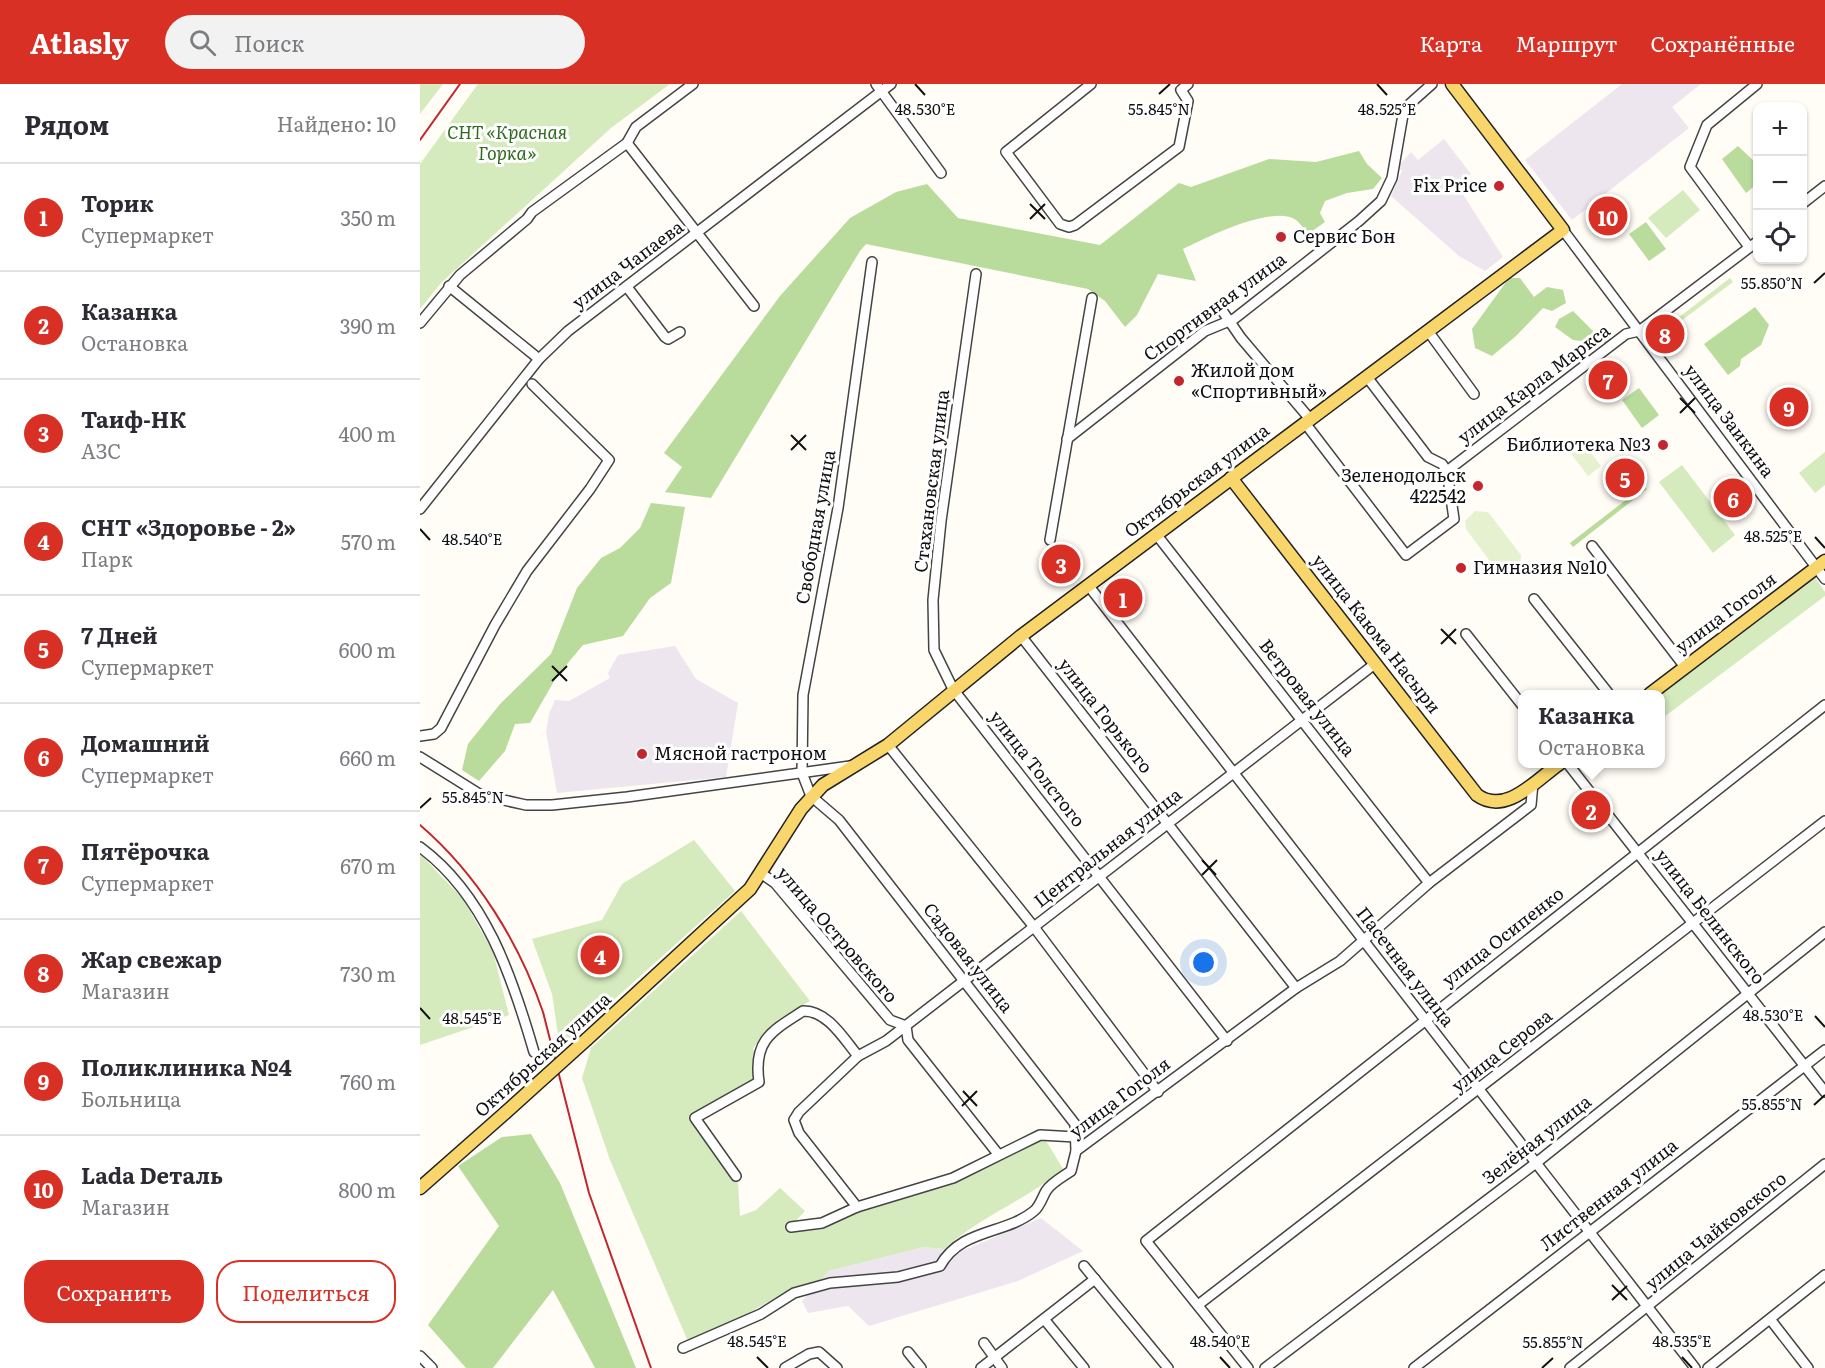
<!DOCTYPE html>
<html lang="ru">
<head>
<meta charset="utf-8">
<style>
  :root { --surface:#fff; --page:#f2f2f3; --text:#2b2b33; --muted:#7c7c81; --line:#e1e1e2; --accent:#d93025 }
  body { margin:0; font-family:Literata,serif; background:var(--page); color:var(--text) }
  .controls { position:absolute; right:18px; top:18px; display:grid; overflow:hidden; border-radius:12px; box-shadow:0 2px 4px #0004 }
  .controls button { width:54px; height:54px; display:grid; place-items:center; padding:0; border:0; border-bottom:2px solid var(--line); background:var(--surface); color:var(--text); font:30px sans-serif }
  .you { position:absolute; left:784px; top:879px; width:21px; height:21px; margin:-15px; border:4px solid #fff; border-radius:50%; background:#1a73e8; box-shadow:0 0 0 9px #1a73e833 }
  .badge { display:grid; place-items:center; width:39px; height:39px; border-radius:50%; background:var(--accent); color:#fff; font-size:20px; font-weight:700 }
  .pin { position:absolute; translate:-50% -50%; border:3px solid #fff; box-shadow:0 2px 6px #0006 }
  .popup { position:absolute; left:1098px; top:606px; width:147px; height:78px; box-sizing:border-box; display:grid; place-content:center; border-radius:12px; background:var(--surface); filter:drop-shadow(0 2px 4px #0005); font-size:20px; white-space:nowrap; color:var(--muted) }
  .popup b { font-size:22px; color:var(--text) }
  .popup::after { content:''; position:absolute; left:50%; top:100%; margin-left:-12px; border:12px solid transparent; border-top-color:var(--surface) }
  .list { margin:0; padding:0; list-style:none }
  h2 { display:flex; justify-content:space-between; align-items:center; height:78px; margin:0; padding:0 24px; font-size:26px }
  h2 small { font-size:20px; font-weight:400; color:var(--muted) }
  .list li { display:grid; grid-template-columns:39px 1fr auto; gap:18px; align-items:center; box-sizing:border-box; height:108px; padding:0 24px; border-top:2px solid var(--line) }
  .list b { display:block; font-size:22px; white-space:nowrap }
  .list p { margin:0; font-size:20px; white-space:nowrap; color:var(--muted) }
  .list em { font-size:20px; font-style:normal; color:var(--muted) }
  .actions { display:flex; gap:12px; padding:18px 24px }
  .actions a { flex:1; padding:14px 0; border:2px solid var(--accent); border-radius:24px; text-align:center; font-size:21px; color:var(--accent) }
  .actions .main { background:var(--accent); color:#fff }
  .icon { flex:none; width:33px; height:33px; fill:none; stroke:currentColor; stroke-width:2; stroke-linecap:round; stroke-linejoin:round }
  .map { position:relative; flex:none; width:1405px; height:1284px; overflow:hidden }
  header { display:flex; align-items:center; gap:36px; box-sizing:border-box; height:84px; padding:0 30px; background:var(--accent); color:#fff }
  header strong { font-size:28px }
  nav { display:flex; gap:33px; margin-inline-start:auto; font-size:21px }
  .search { width:420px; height:54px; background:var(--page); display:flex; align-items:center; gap:15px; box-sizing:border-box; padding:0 21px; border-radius:33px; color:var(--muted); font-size:22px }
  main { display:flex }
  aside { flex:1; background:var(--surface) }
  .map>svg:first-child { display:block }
  .industrial { fill:#eee6ef }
  .green { fill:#d5ebbd }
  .forest { fill:#b9dc9c }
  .pitch { fill:#e6f2cf }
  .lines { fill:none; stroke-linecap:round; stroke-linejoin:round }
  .minor-casing { stroke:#444; stroke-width:12 }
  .major-casing { stroke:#222; stroke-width:15 }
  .minor { stroke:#fff; stroke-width:9 }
  .major { stroke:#f9d66b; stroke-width:12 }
  .rail { stroke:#c4262e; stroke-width:2 }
  .major-bridge-casing { stroke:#222; stroke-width:15; stroke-linecap:butt }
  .major-bridge { stroke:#f9d66b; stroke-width:12 }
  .ticks { fill:none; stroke:#111; stroke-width:2 }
  .poi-dot { fill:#c4262e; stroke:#fff; stroke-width:2 }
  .labels { text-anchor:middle; stroke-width:6; stroke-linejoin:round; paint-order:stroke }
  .park-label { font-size:18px; font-style:italic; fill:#2f6b1f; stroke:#fff }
  .poi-label { font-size:18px; fill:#111; stroke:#fff; text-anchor:start }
  .street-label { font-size:18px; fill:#111; stroke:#fff }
  .ticks-label { font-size:15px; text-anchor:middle; fill:#111; stroke:#fff; stroke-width:6; stroke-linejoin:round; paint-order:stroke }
</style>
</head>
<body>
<header>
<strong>Atlasly</strong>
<div class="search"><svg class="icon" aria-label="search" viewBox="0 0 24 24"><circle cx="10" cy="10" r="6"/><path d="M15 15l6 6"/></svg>Поиск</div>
<nav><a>Карта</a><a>Маршрут</a><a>Сохранённые</a></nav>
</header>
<main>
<aside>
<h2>Рядом<small>Найдено: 10</small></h2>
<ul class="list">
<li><span class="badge">1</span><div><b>Торик</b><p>Супермаркет</p></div><em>350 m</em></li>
<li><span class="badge">2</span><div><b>Казанка</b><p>Остановка</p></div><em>390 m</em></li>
<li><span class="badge">3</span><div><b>Таиф-НК</b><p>АЗС</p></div><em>400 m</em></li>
<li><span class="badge">4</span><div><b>СНТ «Здоровье - 2»</b><p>Парк</p></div><em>570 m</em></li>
<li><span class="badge">5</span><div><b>7 Дней</b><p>Супермаркет</p></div><em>600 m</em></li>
<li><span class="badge">6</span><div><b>Домашний</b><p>Супермаркет</p></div><em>660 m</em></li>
<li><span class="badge">7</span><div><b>Пятёрочка</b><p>Супермаркет</p></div><em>670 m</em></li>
<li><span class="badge">8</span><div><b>Жар свежар</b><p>Магазин</p></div><em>730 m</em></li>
<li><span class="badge">9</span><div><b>Поликлиника №4</b><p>Больница</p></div><em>760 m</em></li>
<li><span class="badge">10</span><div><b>Lada Dеталь</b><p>Магазин</p></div><em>800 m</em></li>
</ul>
<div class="actions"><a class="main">Сохранить</a><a>Поделиться</a></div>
</aside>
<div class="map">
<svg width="1405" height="1284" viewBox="0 0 1405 1284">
  <rect width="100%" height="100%" fill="#fffdf5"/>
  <g class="industrial">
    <path d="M1202,0H1281L1252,23L1269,44L1152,136L1105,76Z"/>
    <path d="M1024,55L1051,90L1037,101L1083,173L1065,187L1039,172L971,112L982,87L978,82L991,68L998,76Z"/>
    <path d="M255,562L276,595L318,619L306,693L137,709L126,648L129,630L135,616L149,617L190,594L188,589L198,571Z"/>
    <path d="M621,1134L663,1167L598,1197L449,1242L428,1222L388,1229L382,1217L409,1187L504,1163L542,1167Z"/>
  </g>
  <g class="green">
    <path d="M0,0H23L0,30Z"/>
    <path d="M58,0H250L191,44L21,199L0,225V80Z"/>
    <path d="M1263,106L1280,126L1246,154L1228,134Z"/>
    <path d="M1310,194L1313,198L1261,237L1258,234Z"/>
    <path d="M1405,368V401L1395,409L1379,389Z"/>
    <path d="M1262,381L1315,451L1293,469L1239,398Z"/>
    <path d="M1394,492L1405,508V512L1240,636V610H1236Z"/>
    <path d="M274,756L315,807L140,964L132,910L112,855L182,836L202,800Z"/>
    <path d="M0,770L43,815L73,868L89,931L0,961Z"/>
    <path d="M321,827L390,917L357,936L333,964L340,994L269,1033L318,1099L320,1132L336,1126L360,1104L385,1127L366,1147L397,1145L435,1128L482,1115L548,1090L611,1058L625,1055L643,1085C606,1116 560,1133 524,1165L504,1163L409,1187L401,1196L364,1209L276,1258L267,1255L190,1076L162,994L171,964Z"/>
  </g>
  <g class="forest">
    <path d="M1318,62L1337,80V100L1326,109L1302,75Z"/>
    <path d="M939,67L947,80L962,94L953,105L927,109L905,117L900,129L905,138L888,150C885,146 880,139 876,136C853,120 785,154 763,165L776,197L738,190L717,231L705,243L685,217L668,205L446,160L440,167L291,414L245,408L262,383L244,369L360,212L430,134L476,108L507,100L538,134L680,161L759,99L771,103L849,75L896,78Z"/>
    <path d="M1226,138L1246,165L1229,177L1209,150Z"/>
    <path d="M1089,194H1100L1114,213L1127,203L1143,206L1146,219L1132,227L1123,224L1096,252L1072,272L1055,264L1052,245Z"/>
    <path d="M1335,223L1349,241L1341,261L1321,275L1320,282L1308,291L1284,260Z"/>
    <path d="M1153,227L1177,251L1190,254L1187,260L1153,256L1135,243L1139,235Z"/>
    <path d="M1219,304L1239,331L1222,344L1202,316Z"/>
    <path d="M1224,402L1227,405L1153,463L1150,459Z"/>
    <path d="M231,419L265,423L251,499L230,514L203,552L163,561L137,592L110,639L95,640L85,667L59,697L42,686L48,660L80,620L131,570L157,504L181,474L200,464L220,444Z"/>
    <path d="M111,1050L140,1099L216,1284H175L133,1206L73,1284H46L8,1241L79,1142L38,1082L82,1053Z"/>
  </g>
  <g class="pitch">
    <path d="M1162,357L1181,382L1168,392L1149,367Z"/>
    <path d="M1055,427L1068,428L1101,471L1100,483L1092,489L1078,488L1046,445L1045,437Z"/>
  </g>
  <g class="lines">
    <defs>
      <g id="minor">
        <path d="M456,0L521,89"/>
        <path d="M671,0L586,68L640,140L649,143L655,141L759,63L768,17L761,6L768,0"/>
        <path d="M207,59L334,222"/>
        <path d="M1382,120L1405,102"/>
        <path d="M1143,146L1405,495"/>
        <path d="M1329,163L1270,83L1287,41L1337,0"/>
        <path d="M452,178L418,424L383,611L382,689L391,712L419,736L655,1040L656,1067"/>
        <path d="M556,190L521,437L513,516L514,566L533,605L807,957"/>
        <path d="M29,202L119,275"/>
        <path d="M207,203L245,253L248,255L260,248"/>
        <path d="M799,222L821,254L890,335"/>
        <path d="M0,239L40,191L107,135L112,128L207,59L216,43L273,0"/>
        <path d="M1008,247L1054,310"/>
        <path d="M885,339L986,471L1034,435L1027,387L1022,380L1008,373L947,293"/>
        <path d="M647,355L785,247L814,235L939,137L961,117L972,94L984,25L1012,0"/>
        <path d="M1027,387L1206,250L1219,247L1338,157"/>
        <path d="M0,425L119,275L148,247L471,0"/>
        <path d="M736,450L1009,799"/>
        <path d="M630,456L672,214"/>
        <path d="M1172,462L1265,583"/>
        <path d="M668,501L1275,1284"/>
        <path d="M1114,515L1189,610"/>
        <path d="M1046,550L1102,621"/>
        <path d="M601,552L876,904"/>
        <path d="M0,652L14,650L21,644L75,541L107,487L170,405L189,376L112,300"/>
        <path d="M468,661L614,843L738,1008"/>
        <path d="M0,673L61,711L106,721H132L207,713L430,682"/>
        <path d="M1148,680L1405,1008"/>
        <path d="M0,763C65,811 92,892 114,968"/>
        <path d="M342,790L355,799L470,936L486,942L488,956L578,1070"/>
        <path d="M316,1092L275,1034L339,998C333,956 352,947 383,927C407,926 424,955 438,972"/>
        <path d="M437,1123L379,1049L374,1036L379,1028L438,972L466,957L956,579"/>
        <path d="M371,1143L402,1139L437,1123L533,1094L620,1051L656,1053"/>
        <path d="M664,1182L748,1284"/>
        <path d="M778,1221L1405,737"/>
        <path d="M624,1235L664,1284"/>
        <path d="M1350,1235L1388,1284"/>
        <path d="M564,1259L582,1284"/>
        <path d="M263,1264L341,1230L374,1209L410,1199L478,1193L520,1182C541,1144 585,1151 614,1127C620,1122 622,1114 626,1107C631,1099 644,1092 651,1087L656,1067L876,904L920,877L1009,799L1111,721L1113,699"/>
        <path d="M488,1268L501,1284"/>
        <path d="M0,1272L12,1284"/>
        <path d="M365,1284L389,1270L399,1268L417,1284"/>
        <path d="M561,1284L675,1195"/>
        <path d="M828,1284L726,1157L1405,621"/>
        <path d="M845,1284L1116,1079L1405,848"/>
        <path d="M994,1284L1405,966"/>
        <path d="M1150,1284L1405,1080"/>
        <path d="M1288,1284L1405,1191"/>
      </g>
      <g id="major">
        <path d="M811,394L1057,711C1086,732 1116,696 1139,680"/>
        <path d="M1230,610L1405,477"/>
        <path d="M167,955L330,805L381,725L403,701L468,661L601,552L1143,146L1032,0"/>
        <path d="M0,1104L85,1029"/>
      </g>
    </defs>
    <use href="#minor" class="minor-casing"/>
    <use href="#major" class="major-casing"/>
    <use href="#minor" class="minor"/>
    <use href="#major" class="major"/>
    <g class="rail">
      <path d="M0,56L40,0"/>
      <path d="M0,741C57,790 99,858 123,928L169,1109L231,1284"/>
    </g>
    <defs>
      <path id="major-bridge" d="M85,1029L167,955"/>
    </defs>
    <use href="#major-bridge" class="major-bridge-casing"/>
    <use href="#major-bridge" class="major-bridge"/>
  </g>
  <path class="ticks" d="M495,0L505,11M957,0L967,11M739,10L750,0M610,120L625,135M610,135L625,120M1394,199L1405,189M1260,314L1275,329M1260,329L1275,314M371,351L386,366M371,366L386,351M0,445L10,456M1395,453L1405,464M1021,545L1036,560M1021,560L1036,545M132,582L147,597M132,597L147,582M0,724L11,714M782,776L796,791M782,791L797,776M0,924L10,935M1395,932L1405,943M543,1007L557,1022M1394,1021L1405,1011M542,1022L557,1007M1192,1201L1207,1216M1192,1216L1207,1202M337,1273L348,1284M800,1273L810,1284M1262,1273L1272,1284M1122,1284L1133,1274"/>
  <g class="poi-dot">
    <circle cx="1079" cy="102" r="6"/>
    <circle cx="861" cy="153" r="6"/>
    <circle cx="759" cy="297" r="6"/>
    <circle cx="1243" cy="361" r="6"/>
    <circle cx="1058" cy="402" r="6"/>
    <circle cx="1041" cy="484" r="6"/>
    <circle cx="222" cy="670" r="6"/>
  </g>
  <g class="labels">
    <g class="park-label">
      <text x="87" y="55">СНТ «Красная<tspan x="87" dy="21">Горка»</tspan></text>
    </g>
    <g class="poi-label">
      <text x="1067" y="108" text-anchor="end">Fix Price</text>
      <text x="873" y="159">Сервис Бон</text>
      <text x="771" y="293">Жилой дом<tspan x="771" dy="21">«Спортивный»</tspan></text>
      <text x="1231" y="367" text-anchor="end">Библиотека №3</text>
      <text x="1046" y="398" text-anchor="end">Зеленодольск<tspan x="1046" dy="21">422542</tspan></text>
      <text x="1053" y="490">Гимназия №10</text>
      <text x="234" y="676">Мясной гастроном</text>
    </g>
    <g class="street-label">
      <text transform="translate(208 181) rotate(-37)" y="6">улица Чапаева</text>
      <text transform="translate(795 223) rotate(-36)" y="6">Спортивная улица</text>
      <text transform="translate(1114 300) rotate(-37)" y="6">улица Карла Маркса</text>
      <text transform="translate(1309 337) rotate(53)" y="6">улица Заикина</text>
      <text transform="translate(512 397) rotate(-83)" y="6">Стахановская улица</text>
      <text transform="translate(777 397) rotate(-37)" y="6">Октябрьская улица</text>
      <text transform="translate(396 443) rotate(-80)" y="6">Свободная улица</text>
      <text transform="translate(1306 529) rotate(-37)" y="6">улица Гоголя</text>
      <text transform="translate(956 550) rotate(52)" y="6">улица Каюма Насыри</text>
      <text transform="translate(887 614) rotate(52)" y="6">Ветровая улица</text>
      <text transform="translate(685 632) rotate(52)" y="6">улица Горького</text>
      <text transform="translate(617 685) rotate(52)" y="6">улица Толстого</text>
      <text transform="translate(688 764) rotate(-38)" y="6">Центральная улица</text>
      <text transform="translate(1290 833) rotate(52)" y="6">улица Белинского</text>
      <text transform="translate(417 851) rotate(49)" y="6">улица Островского</text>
      <text transform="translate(1083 853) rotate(-38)" y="6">улица Осипенко</text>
      <text transform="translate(548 874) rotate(52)" y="6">Садовая улица</text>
      <text transform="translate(985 883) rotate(52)" y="6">Пасечная улица</text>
      <text transform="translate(1082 967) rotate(-38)" y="6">улица Серова</text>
      <text transform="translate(123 971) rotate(-42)" y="6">Октябрьская улица</text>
      <text transform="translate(700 1014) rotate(-37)" y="6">улица Гоголя</text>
      <text transform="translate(1117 1056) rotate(-38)" y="6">Зелёная улица</text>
      <text transform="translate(1189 1111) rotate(-38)" y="6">Лиственная улица</text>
      <text transform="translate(1296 1147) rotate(-39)" y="6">улица Чайковского</text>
    </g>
  </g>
  <g class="ticks-label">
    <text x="739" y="31">55.845°N</text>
    <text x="505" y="31">48.530°E</text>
    <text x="967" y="31">48.525°E</text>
    <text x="1352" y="205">55.850°N</text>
    <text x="1353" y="458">48.525°E</text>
    <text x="52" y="461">48.540°E</text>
    <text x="53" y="719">55.845°N</text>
    <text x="1353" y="937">48.530°E</text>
    <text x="52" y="940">48.545°E</text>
    <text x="1352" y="1026">55.855°N</text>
    <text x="337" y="1263">48.545°E</text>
    <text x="800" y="1263">48.540°E</text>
    <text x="1262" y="1263">48.535°E</text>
    <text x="1133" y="1264">55.855°N</text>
  </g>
</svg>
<div class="controls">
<button>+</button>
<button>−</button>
<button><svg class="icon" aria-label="locate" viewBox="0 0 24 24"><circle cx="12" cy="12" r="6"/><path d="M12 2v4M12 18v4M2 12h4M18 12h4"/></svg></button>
</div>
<div class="you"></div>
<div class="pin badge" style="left:703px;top:514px">1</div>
<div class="pin badge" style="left:1171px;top:726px">2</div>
<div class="popup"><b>Казанка</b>Остановка</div>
<div class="pin badge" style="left:641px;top:480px">3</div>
<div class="pin badge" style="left:180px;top:871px">4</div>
<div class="pin badge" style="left:1205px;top:394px">5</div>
<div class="pin badge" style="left:1313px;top:414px">6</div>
<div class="pin badge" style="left:1188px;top:296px">7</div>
<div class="pin badge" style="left:1245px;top:250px">8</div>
<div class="pin badge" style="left:1369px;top:323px">9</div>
<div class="pin badge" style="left:1188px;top:132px">10</div>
</div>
</main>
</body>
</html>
